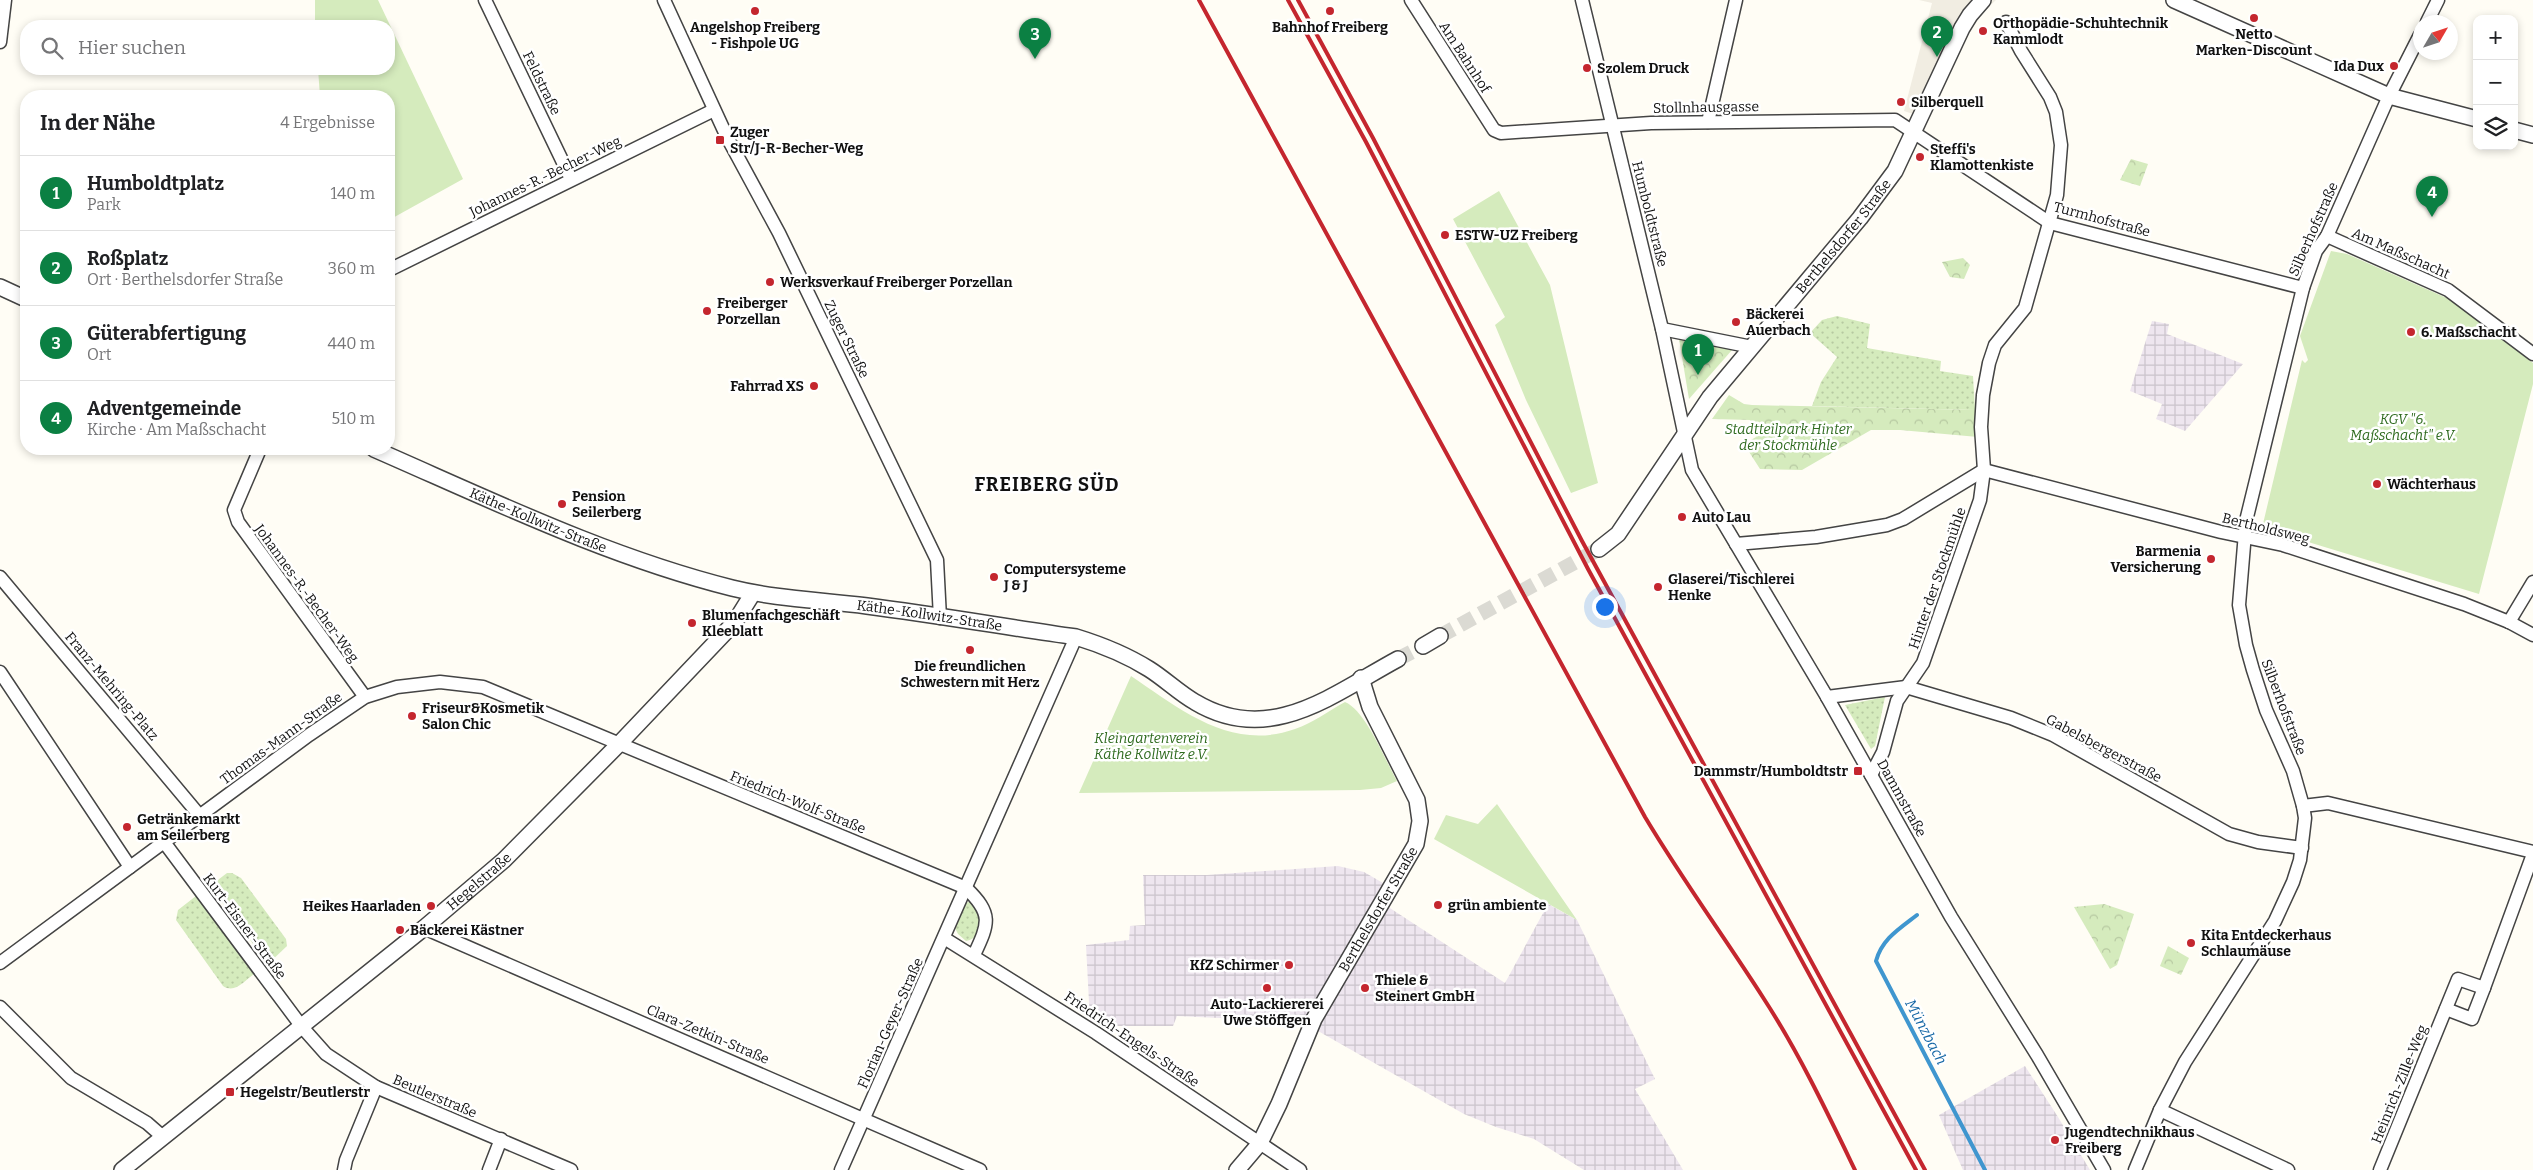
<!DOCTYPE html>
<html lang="de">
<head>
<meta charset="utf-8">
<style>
  :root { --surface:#fff; --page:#f2f2f2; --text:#202124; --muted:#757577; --line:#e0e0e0; --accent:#0b8043 }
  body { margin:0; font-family:Bitter,serif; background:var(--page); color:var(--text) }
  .controls { position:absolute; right:15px; top:15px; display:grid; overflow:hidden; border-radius:10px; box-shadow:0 2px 8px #0003 }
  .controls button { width:45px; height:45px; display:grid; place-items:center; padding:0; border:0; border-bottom:1px solid var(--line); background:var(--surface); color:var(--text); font:25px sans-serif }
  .compass { position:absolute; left:2413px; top:15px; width:45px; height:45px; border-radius:50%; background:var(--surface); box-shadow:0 2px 8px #0003; rotate:51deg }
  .you { position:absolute; left:1604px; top:606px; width:18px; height:18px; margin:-12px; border:4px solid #fff; border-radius:50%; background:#1a73e8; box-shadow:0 0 0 8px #1a73e833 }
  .badge { display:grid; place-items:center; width:32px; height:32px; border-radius:50%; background:var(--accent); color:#fff; font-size:16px; font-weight:700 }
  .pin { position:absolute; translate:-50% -41px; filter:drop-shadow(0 1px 2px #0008) }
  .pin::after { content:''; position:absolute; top:26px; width:18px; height:15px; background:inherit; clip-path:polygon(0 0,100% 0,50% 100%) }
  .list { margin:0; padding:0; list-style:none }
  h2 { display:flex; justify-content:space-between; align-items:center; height:65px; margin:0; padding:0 20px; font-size:21px }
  h2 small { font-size:16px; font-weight:400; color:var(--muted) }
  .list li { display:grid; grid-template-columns:32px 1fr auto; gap:15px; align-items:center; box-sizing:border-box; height:75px; padding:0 20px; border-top:1px solid var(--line) }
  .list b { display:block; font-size:19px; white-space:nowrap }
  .list p { margin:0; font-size:16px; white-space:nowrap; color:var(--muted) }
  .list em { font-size:16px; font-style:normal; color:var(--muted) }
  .icon { flex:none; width:28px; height:28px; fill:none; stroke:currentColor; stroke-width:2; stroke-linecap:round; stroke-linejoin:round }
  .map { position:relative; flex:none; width:2533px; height:1170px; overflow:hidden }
  .search { position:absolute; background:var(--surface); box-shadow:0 2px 8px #0003; left:20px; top:20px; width:375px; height:55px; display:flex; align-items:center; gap:12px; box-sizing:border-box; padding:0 18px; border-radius:20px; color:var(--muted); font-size:19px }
  .panel { position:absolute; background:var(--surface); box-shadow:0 2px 8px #0003; left:20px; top:90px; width:375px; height:365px; border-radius:20px }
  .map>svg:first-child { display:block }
  .industrial { fill:url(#industrial-grid) }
  .grass { fill:url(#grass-dots) }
  .park { fill:url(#park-crowns) }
  .garden { fill:#d5ebbd }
  .plaza { fill:#f1ede2 }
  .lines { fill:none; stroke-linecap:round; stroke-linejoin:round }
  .stream { stroke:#3f96cf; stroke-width:4 }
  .tertiary-tunnel { stroke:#dbdad3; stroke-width:15; stroke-dasharray:15 8; stroke-linecap:butt }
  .minor-casing { stroke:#444; stroke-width:15 }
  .tertiary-casing { stroke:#444; stroke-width:18 }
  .minor { stroke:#fff; stroke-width:12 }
  .tertiary { stroke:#fff; stroke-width:15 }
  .rail { stroke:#c4262e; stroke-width:4 }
  .poi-dot { fill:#c4262e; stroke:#fff; stroke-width:2 }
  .labels { text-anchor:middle; stroke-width:5; stroke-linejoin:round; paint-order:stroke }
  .poi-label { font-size:14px; font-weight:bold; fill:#111; stroke:#fff; text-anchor:start }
  .street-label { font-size:14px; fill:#111; stroke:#fff }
  .park-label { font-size:14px; font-style:italic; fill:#2f6b1f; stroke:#fff }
  .water-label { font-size:15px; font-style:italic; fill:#1768a6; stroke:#fff }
  .district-label { font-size:19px; font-weight:bold; letter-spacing:1px; fill:#111; stroke:#fff }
</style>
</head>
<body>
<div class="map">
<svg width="2533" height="1170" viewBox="0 0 2533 1170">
  <defs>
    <pattern id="industrial-grid" width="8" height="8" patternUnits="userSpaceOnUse" patternTransform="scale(1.25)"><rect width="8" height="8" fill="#eee6ef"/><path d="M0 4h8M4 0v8" fill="none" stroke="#cbc4cc"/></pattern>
    <pattern id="grass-dots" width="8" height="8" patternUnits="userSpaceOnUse" patternTransform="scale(1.25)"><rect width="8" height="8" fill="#d5ebbd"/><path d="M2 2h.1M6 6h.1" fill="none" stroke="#b6c8a1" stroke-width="1.8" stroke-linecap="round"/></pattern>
    <pattern id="park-crowns" width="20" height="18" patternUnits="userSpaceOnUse" patternTransform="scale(1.25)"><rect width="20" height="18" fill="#d5ebbd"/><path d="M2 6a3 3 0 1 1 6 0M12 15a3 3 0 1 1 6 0" fill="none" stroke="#b6c8a1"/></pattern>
  </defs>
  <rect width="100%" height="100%" fill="#fffdf5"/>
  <g class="industrial">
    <path d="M2152,321L2169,324L2167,334L2243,364L2185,431L2156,419L2162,404L2130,391Z"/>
    <path d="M1338,866L1364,872L1383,883L1376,899L1505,983L1548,904L1577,920L1655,1079L1635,1089L1683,1170H1584L1534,1139L1496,1127L1464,1114L1318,1031L1281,1021L1177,1016L1173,1026H1105L1090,1021L1086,945L1129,940L1130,926L1145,925L1143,875H1207Z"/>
    <path d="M2025,1066L2058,1117L2090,1170H1963L1939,1115Z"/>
  </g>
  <g class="grass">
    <path d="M1837,316L1870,324L1867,348L1941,361L1940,371L1973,376L1975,410L1812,406L1821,382L1837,357L1810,333L1822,320Z"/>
    <path d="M1885,697L1875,746L1871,749L1845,705Z"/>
    <path d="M227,873H232L241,878L286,939L287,946L268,964L210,886Z"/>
    <path d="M196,896L254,974C244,981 235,994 223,986L176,920L178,910Z"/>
    <path d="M971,901L983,919C979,929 978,939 966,941L958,934L954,926L964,904Z"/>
  </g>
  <g class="park">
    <path d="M2131,159L2148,164L2140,186L2120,180Z"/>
    <path d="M1963,258L1970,265L1964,279L1950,277L1942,262Z"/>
    <path d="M1679,339L1732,350L1689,399Z"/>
    <path d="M1729,395L1744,404L1752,405L1975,410L1978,437L1900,430H1871L1802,470L1760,469L1744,444L1756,437L1750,420L1712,419Z"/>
    <path d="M2104,904L2134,914L2117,965L2110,969L2074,907Z"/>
    <path d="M2168,946L2189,958L2181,975L2160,966Z"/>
  </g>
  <g class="garden">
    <path d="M315,0H378L463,179L389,220V96H320L318,69H389V26H315Z"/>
    <path d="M1499,191L1550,285L1598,483L1571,493L1526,400L1495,325L1505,317L1453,219Z"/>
    <path d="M2331,251L2347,254L2449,299L2533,363V384L2479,594L2262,528L2302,360L2305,363L2308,360L2300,336Z"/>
    <path d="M1131,676C1180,709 1231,752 1295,729C1313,723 1328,711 1345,702C1366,711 1385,760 1397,781L1381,788L1360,790L1079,793Z"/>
    <path d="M1497,804L1577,920L1434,839L1446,815L1478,824Z"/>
  </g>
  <path class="plaza" d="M1919,0H1996L1983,12L1958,51L1925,118L1904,111L1932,3Z"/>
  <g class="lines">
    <path class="stream" d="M1917,915C1899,929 1882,939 1876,961L1985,1170"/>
    <g class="tertiary-tunnel">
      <path d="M1440,636L1599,549"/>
      <path d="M1398,659L1423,646"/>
    </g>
    <defs>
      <g id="minor">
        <path d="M485,0L571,179"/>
        <path d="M664,0L727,137L779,233L937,560L940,618"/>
        <path d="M1411,0L1494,130L1501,133L1651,123L1895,120L2050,223L2303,288"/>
        <path d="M1582,0L1662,329L1692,470L1827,697L1951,917L2037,1055L2104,1170"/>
        <path d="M2427,22L2438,0"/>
        <path d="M0,42L5,0"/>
        <path d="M1708,122L1736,0"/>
        <path d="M2327,236L2448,290L2533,354"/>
        <path d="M389,270L714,110"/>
        <path d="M1662,329L1752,347"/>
        <path d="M260,449L234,510L238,522L365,697"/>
        <path d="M1984,470L2221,532L2283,545L2464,604L2509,622L2533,635"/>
        <path d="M1736,544L1816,537L1887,525L1903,519L1984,470"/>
        <path d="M0,577L200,816"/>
        <path d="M2509,622L2533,582"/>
        <path d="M0,672L130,867"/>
        <path d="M1827,697L1906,687L2011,718L2053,735L2229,834L2258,842L2302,848"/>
        <path d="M1871,775L1883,752L1897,701L1923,663L1980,500L1984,470L1981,427L1983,395L1989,363L1995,345L2025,308L2057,195L2061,145L2056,112L2050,97L2021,51L2006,22"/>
        <path d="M2303,806L2328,803L2533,852"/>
        <path d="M164,842L302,1027L326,1054L376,1087L571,1170"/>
        <path d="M424,928L980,1170"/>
        <path d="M944,938L1096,1033L1300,1170"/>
        <path d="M0,963L309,735L365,697L397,687L440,682L483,687L966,888C993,914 989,923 974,955"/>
        <path d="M0,1007L71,1078L147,1123L163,1137"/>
        <path d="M2446,1009L2472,1019L2484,988"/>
        <path d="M2160,1110L2288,1170"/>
        <path d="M344,1170L346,1160L376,1087"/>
        <path d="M489,1170L501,1139"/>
        <path d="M841,1170L1076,637"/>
        <path d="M2135,1170L2160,1110L2185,1062L2275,921L2293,882L2300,860L2305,818L2303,806L2293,771L2266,710L2253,670L2246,645L2239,605L2246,521L2303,288L2316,251L2327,236L2389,96L2420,35"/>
        <path d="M2380,1170L2458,979L2484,988L2533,854"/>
      </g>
      <g id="tertiary">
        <path d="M2174,0L2389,96L2477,119"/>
        <path d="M2514,130L2533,135"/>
        <path d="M0,287L26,299"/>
        <path id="s1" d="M374,449C491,500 608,557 732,588C776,599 822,600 867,606C937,615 1006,627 1076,637C1102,645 1125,654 1149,669C1165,679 1179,693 1195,702C1270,747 1333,694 1398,659"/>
        <path id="s2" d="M1599,549L1618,534L1710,397L1860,218L1895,171L1962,28L1970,15L1983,0"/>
        <path d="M1423,646L1440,636"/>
        <path id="s3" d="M122,1170L424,928L504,860L619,744L735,622L753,593"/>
        <path id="s4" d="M1237,1170L1260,1143L1279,1104L1314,1019L1416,844L1420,821L1417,800L1370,707L1361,678"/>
      </g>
    </defs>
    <use href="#minor" class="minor-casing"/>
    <use href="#tertiary" class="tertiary-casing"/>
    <use href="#minor" class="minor"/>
    <use href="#tertiary" class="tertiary"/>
    <g class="rail">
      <path d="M1199,0L1645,817C1682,879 1725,938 1764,999C1799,1053 1827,1112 1855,1170"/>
      <path d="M1288,0L1366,142L1588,569L1916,1170"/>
      <path d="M1298,0L1373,138L1582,541L1925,1170"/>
    </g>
  </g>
  <g class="poi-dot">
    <circle cx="755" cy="11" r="5"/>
    <circle cx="1330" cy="11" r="5"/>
    <circle cx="2254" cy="18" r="5"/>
    <circle cx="1983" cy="31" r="5"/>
    <circle cx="2394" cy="66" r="5"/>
    <circle cx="1587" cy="68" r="5"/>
    <circle cx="1901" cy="102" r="5"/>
    <rect x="715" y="135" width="10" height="10" rx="2.5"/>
    <circle cx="1920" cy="157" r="5"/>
    <circle cx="1445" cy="235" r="5"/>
    <circle cx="770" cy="282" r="5"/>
    <circle cx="707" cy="311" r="5"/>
    <circle cx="1736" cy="322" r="5"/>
    <circle cx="2411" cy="332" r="5"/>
    <circle cx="814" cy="386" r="5"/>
    <circle cx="2377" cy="484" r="5"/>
    <circle cx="562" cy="504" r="5"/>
    <circle cx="1682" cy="517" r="5"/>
    <circle cx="2211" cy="559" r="5"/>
    <circle cx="994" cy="577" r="5"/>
    <circle cx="1658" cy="587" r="5"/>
    <circle cx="692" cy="623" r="5"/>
    <circle cx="970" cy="650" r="5"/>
    <circle cx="412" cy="716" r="5"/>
    <rect x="1853" y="766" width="10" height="10" rx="2.5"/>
    <circle cx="127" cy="827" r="5"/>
    <circle cx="1438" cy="905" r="5"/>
    <circle cx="431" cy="906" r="5"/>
    <circle cx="400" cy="930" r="5"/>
    <circle cx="2191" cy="943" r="5"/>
    <circle cx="1289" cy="965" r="5"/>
    <circle cx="1267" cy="988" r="5"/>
    <circle cx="1365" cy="988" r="5"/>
    <rect x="225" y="1087" width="10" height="10" rx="2.5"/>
    <circle cx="2055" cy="1140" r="5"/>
  </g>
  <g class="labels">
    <g class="poi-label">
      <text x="1993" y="28">Orthopädie-Schuhtechnik<tspan x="1993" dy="16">Kammlodt</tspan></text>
      <text x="755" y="32" text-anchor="middle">Angelshop Freiberg<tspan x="755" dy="16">- Fishpole UG</tspan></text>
      <text x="1330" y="32" text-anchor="middle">Bahnhof Freiberg</text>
      <text x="2254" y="39" text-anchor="middle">Netto<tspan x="2254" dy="16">Marken-Discount</tspan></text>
      <text x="2384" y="71" text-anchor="end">Ida Dux</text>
      <text x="1597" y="73">Szolem Druck</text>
      <text x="1911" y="107">Silberquell</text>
      <text x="730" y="137">Zuger<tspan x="730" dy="16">Str/J-R-Becher-Weg</tspan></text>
      <text x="1930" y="154">Steffi's<tspan x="1930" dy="16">Klamottenkiste</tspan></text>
      <text x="1455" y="240">ESTW-UZ Freiberg</text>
      <text x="780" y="287">Werksverkauf Freiberger Porzellan</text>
      <text x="717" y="308">Freiberger<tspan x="717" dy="16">Porzellan</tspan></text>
      <text x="1746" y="319">Bäckerei<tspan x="1746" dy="16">Auerbach</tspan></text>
      <text x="2421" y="337">6. Maßschacht</text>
      <text x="804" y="391" text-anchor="end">Fahrrad XS</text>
      <text x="2387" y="489">Wächterhaus</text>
      <text x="572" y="501">Pension<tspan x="572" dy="16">Seilerberg</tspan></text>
      <text x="1692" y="522">Auto Lau</text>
      <text x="2201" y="556" text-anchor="end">Barmenia<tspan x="2201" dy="16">Versicherung</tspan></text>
      <text x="1004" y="574">Computersysteme<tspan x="1004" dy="16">J &amp; J</tspan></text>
      <text x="1668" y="584">Glaserei/Tischlerei<tspan x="1668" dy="16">Henke</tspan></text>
      <text x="702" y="620">Blumenfachgeschäft<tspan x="702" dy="16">Kleeblatt</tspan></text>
      <text x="970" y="671" text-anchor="middle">Die freundlichen<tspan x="970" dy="16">Schwestern mit Herz</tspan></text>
      <text x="422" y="713">Friseur&amp;Kosmetik<tspan x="422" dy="16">Salon Chic</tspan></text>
      <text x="1848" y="776" text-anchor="end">Dammstr/Humboldtstr</text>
      <text x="137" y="824">Getränkemarkt<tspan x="137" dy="16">am Seilerberg</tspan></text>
      <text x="1448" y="910">grün ambiente</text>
      <text x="421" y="911" text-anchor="end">Heikes Haarladen</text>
      <text x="410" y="935">Bäckerei Kästner</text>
      <text x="2201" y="940">Kita Entdeckerhaus<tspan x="2201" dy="16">Schlaumäuse</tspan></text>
      <text x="1279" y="970" text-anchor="end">KfZ Schirmer</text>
      <text x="1375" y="985">Thiele &amp;<tspan x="1375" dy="16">Steinert GmbH</tspan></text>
      <text x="1267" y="1009" text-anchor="middle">Auto-Lackiererei<tspan x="1267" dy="16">Uwe Stöffgen</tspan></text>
      <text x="240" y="1097">Hegelstr/Beutlerstr</text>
      <text x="2065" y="1137">Jugendtechnikhaus<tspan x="2065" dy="16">Freiberg</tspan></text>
    </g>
    <g class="street-label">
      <text transform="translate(1465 57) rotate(57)" y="5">Am Bahnhof</text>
      <text transform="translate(542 83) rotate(64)" y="5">Feldstraße</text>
      <text transform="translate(1706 107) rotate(-1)" y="5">Stollnhausgasse</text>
      <text transform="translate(545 176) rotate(-26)" y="5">Johannes-R.-Becher-Weg</text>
      <text transform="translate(1650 214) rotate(76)" y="5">Humboldtstraße</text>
      <text transform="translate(2102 219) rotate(15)" y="5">Turmhofstraße</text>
      <text transform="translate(2313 229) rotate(-66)" y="5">Silberhofstraße</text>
      <text dy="5" stroke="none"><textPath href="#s2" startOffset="398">Berthelsdorfer Straße</textPath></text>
      <text transform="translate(2401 253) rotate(24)" y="5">Am Maßschacht</text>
      <text transform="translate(847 339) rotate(64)" y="5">Zuger Straße</text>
      <text dy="5" stroke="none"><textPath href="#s1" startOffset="179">Käthe-Kollwitz-Straße</textPath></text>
      <text transform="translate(2266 528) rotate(14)" y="5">Bertholdsweg</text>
      <text transform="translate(1937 578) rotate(-71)" y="5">Hinter der Stockmühle</text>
      <text transform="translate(307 593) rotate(54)" y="5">Johannes-R.-Becher-Weg</text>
      <text dy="5" stroke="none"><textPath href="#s1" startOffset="584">Käthe-Kollwitz-Straße</textPath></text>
      <text transform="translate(112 686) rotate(50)" y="5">Franz-Mehring-Platz</text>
      <text transform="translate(2284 707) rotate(69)" y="5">Silberhofstraße</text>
      <text transform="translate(281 738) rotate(-36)" y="5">Thomas-Mann-Straße</text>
      <text transform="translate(2104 748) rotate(28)" y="5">Gabelsbergerstraße</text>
      <text transform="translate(1902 798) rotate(61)" y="5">Dammstraße</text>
      <text transform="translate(798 802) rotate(22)" y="5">Friedrich-Wolf-Straße</text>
      <text dy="5" stroke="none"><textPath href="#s3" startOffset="459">Hegelstraße</textPath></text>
      <text dy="5" stroke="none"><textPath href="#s4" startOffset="298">Berthelsdorfer Straße</textPath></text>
      <text transform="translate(245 926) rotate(53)" y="5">Kurt-Eisner-Straße</text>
      <text transform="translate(890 1023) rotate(-66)" y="5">Florian-Geyer-Straße</text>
      <text transform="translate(708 1034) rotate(23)" y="5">Clara-Zetkin-Straße</text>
      <text transform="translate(1132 1039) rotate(34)" y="5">Friedrich-Engels-Straße</text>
      <text transform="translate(2399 1084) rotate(-68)" y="5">Heinrich-Zille-Weg</text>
      <text transform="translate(435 1096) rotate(23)" y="5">Beutlerstraße</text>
    </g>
    <g class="park-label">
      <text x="2403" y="424">KGV "6.<tspan x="2403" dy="16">Maßschacht" e.V.</tspan></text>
      <text x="1788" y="434">Stadtteilpark Hinter<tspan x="1788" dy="16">der Stockmühle</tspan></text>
      <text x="1151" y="743">Kleingartenverein<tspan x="1151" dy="16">Käthe Kollwitz e.V.</tspan></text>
    </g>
    <g class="water-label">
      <text transform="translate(1926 1032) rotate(62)" y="5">Münzbach</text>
    </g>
    <g class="district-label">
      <text x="1047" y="491">FREIBERG SÜD</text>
    </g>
  </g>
</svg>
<div class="controls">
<button>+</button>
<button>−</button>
<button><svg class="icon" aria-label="layers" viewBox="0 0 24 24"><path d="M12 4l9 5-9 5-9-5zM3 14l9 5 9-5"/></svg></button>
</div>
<svg class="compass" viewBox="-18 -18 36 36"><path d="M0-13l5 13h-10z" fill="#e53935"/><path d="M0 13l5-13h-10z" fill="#757577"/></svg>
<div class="you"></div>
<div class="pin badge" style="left:1698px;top:375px">1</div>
<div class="pin badge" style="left:1937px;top:57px">2</div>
<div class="pin badge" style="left:1035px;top:59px">3</div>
<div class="pin badge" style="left:2432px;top:217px">4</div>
<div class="search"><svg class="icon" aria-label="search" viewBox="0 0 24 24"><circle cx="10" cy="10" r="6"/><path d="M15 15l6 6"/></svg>Hier suchen</div>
<section class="panel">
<h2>In der Nähe<small>4 Ergebnisse</small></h2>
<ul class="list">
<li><span class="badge">1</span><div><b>Humboldtplatz</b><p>Park</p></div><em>140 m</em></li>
<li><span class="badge">2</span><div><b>Roßplatz</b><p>Ort · Berthelsdorfer Straße</p></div><em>360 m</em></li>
<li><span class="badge">3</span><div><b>Güterabfertigung</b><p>Ort</p></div><em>440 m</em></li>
<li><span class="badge">4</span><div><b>Adventgemeinde</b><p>Kirche · Am Maßschacht</p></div><em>510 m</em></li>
</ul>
</section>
</div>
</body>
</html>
